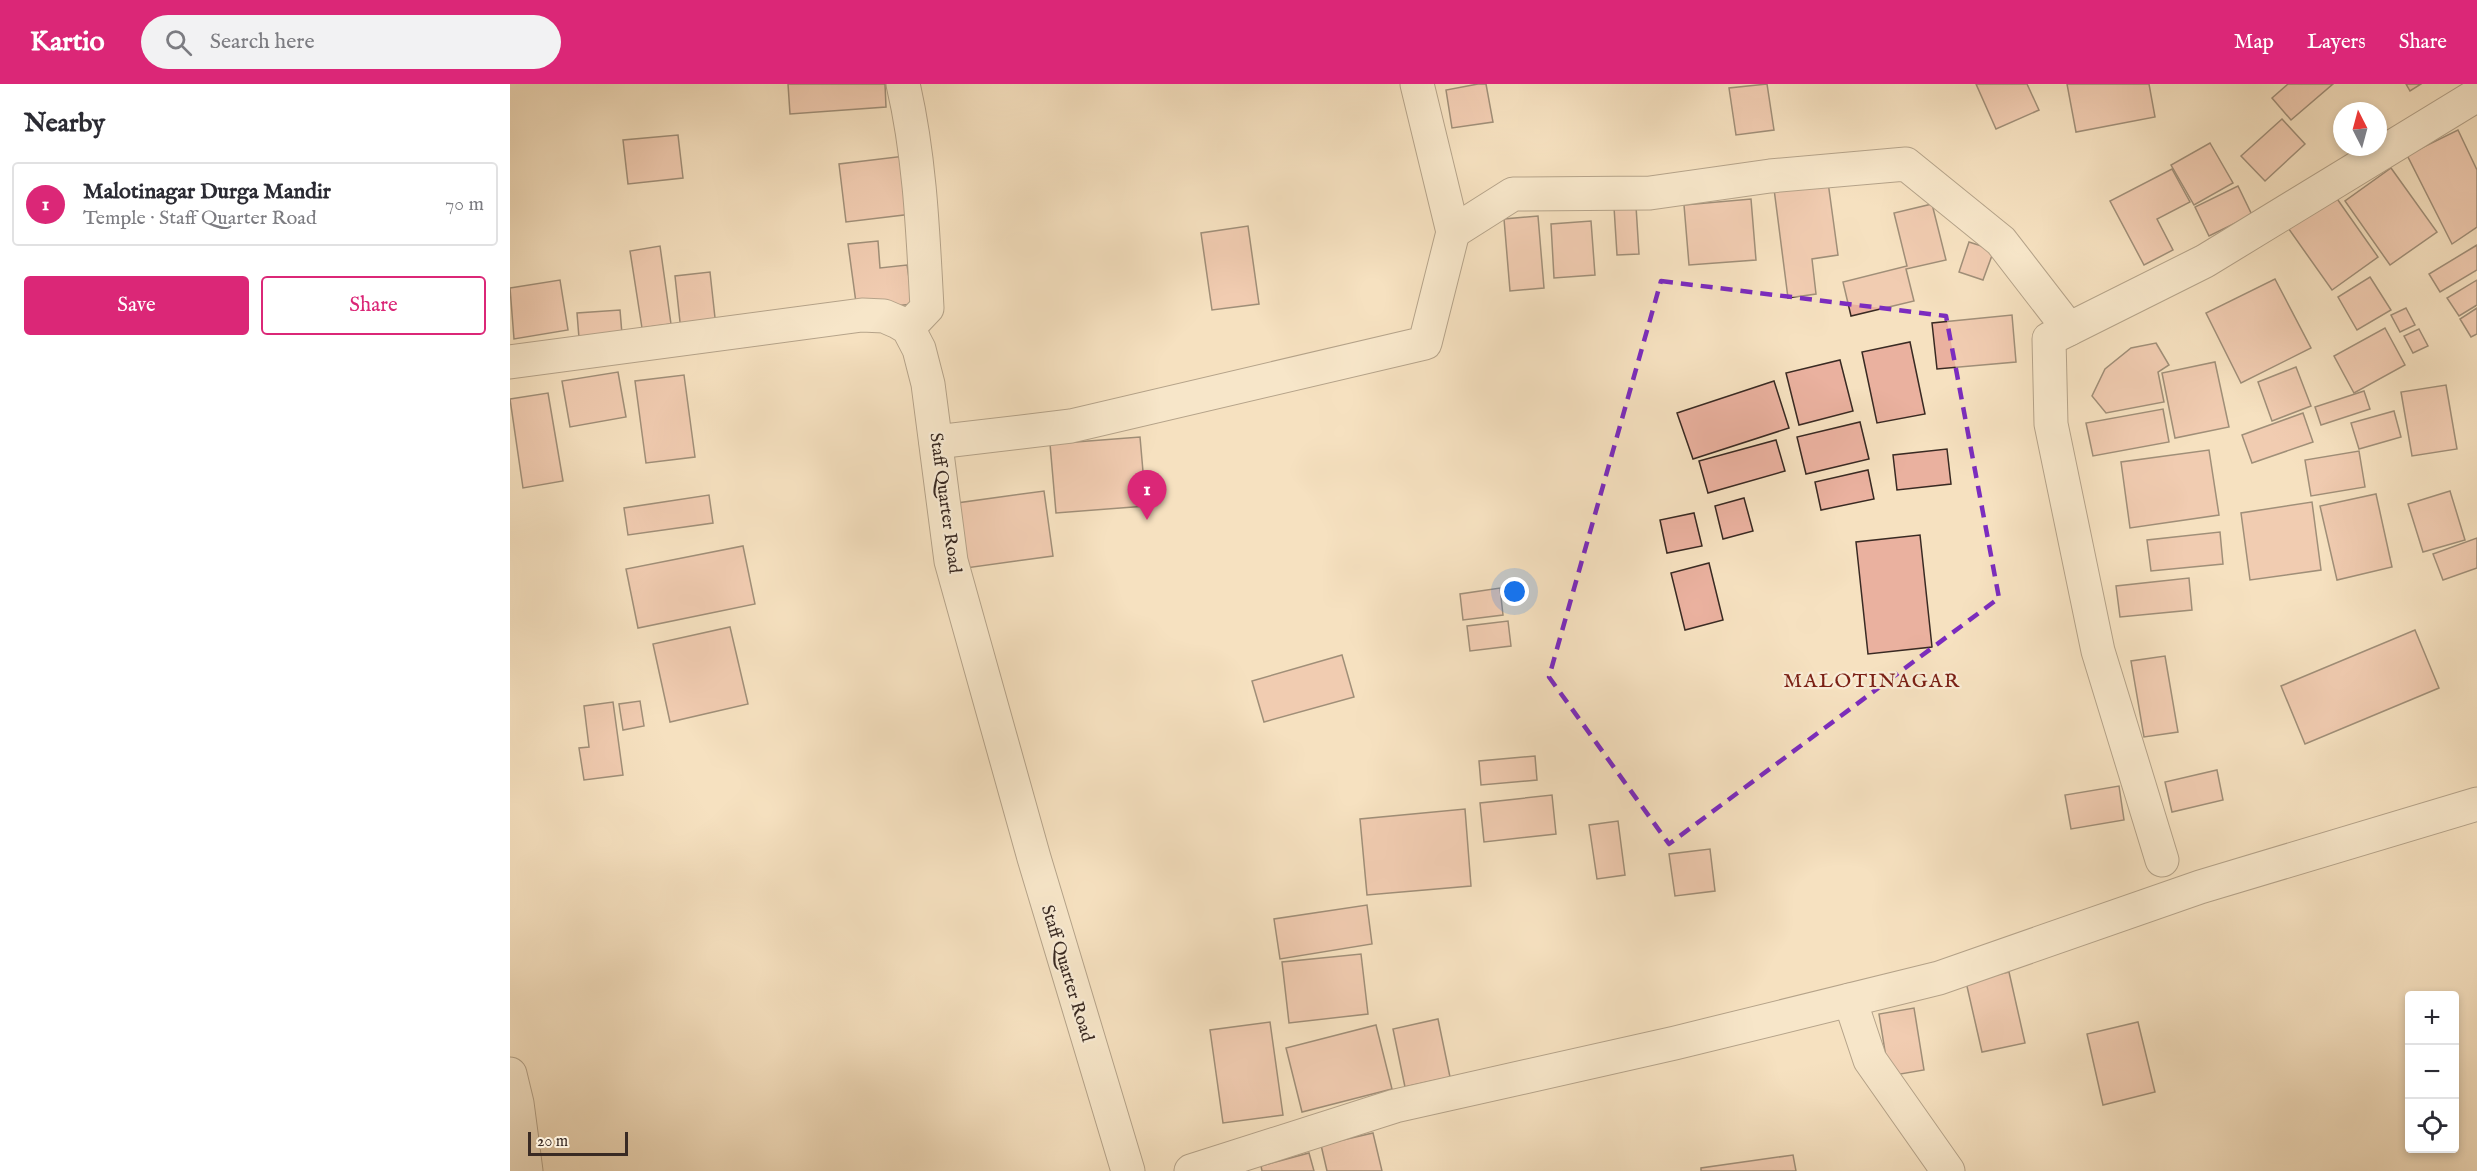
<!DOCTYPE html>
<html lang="en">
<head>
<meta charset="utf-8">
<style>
  :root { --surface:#fff; --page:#f2f2f3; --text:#2b2b33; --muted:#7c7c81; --line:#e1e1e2; --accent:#db2777 }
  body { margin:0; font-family:"IM FELL English",serif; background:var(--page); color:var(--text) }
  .controls { position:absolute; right:18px; bottom:18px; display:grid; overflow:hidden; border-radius:6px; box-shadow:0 3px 9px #0003 }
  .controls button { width:54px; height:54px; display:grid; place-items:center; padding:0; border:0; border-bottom:2px solid var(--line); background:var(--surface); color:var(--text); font:30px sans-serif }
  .compass { position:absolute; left:1823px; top:18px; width:54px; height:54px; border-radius:50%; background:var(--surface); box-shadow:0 3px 9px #0003; rotate:354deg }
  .scale { position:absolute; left:18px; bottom:15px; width:100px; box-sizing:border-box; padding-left:6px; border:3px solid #392a23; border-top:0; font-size:16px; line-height:21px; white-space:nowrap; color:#392a23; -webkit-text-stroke:4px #f9ecd6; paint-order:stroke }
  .you { position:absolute; left:1005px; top:508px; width:21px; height:21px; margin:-15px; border:4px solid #fff; border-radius:50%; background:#1a73e8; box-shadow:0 0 0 9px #1a73e833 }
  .badge { display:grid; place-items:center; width:39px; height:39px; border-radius:50%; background:var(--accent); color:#fff; font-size:20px; font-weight:700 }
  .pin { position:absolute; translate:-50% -50px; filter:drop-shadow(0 2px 3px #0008) }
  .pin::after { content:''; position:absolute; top:32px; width:21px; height:18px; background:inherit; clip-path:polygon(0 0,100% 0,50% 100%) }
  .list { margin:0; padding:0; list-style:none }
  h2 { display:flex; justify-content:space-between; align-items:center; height:78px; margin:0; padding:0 24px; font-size:26px }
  h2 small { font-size:20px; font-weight:400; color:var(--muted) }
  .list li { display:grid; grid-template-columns:39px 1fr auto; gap:18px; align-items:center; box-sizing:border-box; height:84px; margin:0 12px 12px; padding:0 12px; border:2px solid var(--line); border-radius:6px }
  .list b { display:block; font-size:22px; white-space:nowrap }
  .list p { margin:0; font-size:20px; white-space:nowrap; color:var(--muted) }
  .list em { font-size:20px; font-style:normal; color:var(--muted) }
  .actions { display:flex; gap:12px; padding:18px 24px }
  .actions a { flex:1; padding:14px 0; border:2px solid var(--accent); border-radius:6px; text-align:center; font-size:21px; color:var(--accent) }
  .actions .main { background:var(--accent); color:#fff }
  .icon { flex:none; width:33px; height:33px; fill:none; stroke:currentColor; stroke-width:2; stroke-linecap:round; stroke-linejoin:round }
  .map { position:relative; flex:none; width:1967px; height:1087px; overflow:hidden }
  header { display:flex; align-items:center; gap:36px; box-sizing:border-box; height:84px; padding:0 30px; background:var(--accent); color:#fff }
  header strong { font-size:28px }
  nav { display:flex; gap:33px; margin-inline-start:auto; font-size:21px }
  .search { width:420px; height:54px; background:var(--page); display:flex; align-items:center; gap:15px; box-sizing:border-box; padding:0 21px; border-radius:33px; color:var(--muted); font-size:22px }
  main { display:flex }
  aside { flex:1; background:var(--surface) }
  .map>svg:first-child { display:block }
  .building { fill:#eab19f; stroke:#392a23; stroke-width:1.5 }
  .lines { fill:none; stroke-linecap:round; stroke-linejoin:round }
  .minor-casing { stroke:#68584a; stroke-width:35 }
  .minor { stroke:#f9ecd6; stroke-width:33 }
  .marked { fill:none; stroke:#7b2cbf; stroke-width:4.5; stroke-dasharray:12 8; stroke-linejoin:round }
  .labels { text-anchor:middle; stroke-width:4.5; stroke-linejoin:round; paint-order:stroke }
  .street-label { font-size:18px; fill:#392a23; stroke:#f9ecd6 }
  .neighbourhood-label { font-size:20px; letter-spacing:1.5px; fill:#7a1f14; stroke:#f9ecd6 }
</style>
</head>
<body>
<header>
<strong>Kartio</strong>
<div class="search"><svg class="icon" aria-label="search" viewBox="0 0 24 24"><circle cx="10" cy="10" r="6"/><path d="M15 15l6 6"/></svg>Search here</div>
<nav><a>Map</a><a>Layers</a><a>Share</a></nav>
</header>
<main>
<aside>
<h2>Nearby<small></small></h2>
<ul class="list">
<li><span class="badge">1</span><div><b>Malotinagar Durga Mandir</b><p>Temple · Staff Quarter Road</p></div><em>70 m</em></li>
</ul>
<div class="actions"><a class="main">Save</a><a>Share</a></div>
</aside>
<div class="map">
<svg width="1967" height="1087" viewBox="0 0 1967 1087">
  <rect width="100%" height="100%" fill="#f6e1c0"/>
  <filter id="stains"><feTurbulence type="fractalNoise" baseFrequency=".00333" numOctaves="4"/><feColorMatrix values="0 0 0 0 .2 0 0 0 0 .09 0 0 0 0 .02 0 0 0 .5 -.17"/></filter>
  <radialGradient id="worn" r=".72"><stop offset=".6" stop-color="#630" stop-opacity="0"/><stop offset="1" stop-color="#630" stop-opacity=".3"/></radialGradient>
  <g class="building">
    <path d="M278,0H375L376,23L280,30Z"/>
    <path d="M968,0H976L983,38L942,44L936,6Z"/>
    <path d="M1257,0L1264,46L1226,51L1219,4Z"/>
    <path d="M1466,0H1517L1529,26L1486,45Z"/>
    <path d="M1557,0H1639L1645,33L1566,48Z"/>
    <path d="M1778,0H1823L1781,36L1762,14Z"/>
    <path d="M1896,0H1911L1900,7Z"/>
    <path d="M1772,35L1795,60L1755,97L1731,72Z"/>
    <path d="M1948,46L1967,86V143L1942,160L1897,71Z"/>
    <path d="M168,51L173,94L118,100L113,56Z"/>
    <path d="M1700,59L1723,99L1684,121L1661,81Z"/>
    <path d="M395,72L402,130L336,138L329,80Z"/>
    <path d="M1881,84L1927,148L1880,181L1835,117Z"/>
    <path d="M1662,85L1680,118L1647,135L1663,166L1634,181L1600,117Z"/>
    <path d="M1318,98L1328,171L1302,175L1306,210L1278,214L1264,105Z"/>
    <path d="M1728,102L1742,131L1699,152L1685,123Z"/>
    <path d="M1823,109L1868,173L1822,206L1776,141Z"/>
    <path d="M1241,115L1246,176L1179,181L1174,121Z"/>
    <path d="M1422,120L1436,176L1396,185L1404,217L1341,232L1333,198L1397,182L1384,129Z"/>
    <path d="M1126,122L1129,170L1107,171L1104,123Z"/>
    <path d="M1028,132L1034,204L1000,207L994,135Z"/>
    <path d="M1081,137L1085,191L1044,194L1041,140Z"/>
    <path d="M738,142L749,220L702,226L691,149Z"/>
    <path d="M368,157L370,184L397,181L403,220L347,226L338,160Z"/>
    <path d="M1459,158L1484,166L1473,196L1449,188Z"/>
    <path d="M1967,161V186L1930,208L1919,190Z"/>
    <path d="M150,162L161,240L132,244L120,167Z"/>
    <path d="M200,188L206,243L171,247L165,192Z"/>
    <path d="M1860,193L1881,226L1847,246L1828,213Z"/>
    <path d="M1765,195L1801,264L1731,299L1696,229Z"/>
    <path d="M50,196L58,246L4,255L0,204Z"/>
    <path d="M1967,196V221L1949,232L1937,214Z"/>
    <path d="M1896,224L1905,241L1890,248L1881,231Z"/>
    <path d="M1967,224V250L1961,253L1950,235Z"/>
    <path d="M110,226L112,250L69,254L67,229Z"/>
    <path d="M1502,231L1506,278L1427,285L1422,239Z"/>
    <path d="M1875,244L1895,281L1844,309L1824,272Z"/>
    <path d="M1909,245L1918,262L1903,269L1894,252Z"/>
    <path d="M1400,258L1415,330L1367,339L1352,268Z"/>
    <path d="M1646,259L1659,281L1648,288L1654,318L1596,329L1582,312L1595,285L1621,264Z"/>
    <path d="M1330,276L1343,327L1289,341L1276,289Z"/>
    <path d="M1705,278L1719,343L1665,354L1652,289Z"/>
    <path d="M1786,283L1801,322L1762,337L1748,298Z"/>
    <path d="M108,288L116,333L60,343L52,297Z"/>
    <path d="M174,291L185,373L136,379L125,297Z"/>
    <path d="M1264,297L1279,344L1183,375L1167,329Z"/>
    <path d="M1936,301L1947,365L1902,372L1891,308Z"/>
    <path d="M1854,307L1860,325L1811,341L1805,323Z"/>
    <path d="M38,309L53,397L13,404L0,315Z"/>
    <path d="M1653,325L1659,358L1583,372L1576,339Z"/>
    <path d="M1884,327L1891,353L1849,365L1841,339Z"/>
    <path d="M1793,329L1803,358L1742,379L1732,351Z"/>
    <path d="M1350,338L1359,375L1296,390L1287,353Z"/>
    <path d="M630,353L636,422L546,429L540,360Z"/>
    <path d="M1266,356L1275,387L1198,409L1189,377Z"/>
    <path d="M1437,365L1441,400L1387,406L1383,371Z"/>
    <path d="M1699,366L1709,431L1620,444L1611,378Z"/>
    <path d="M1849,367L1855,403L1801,412L1795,376Z"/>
    <path d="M1358,386L1364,415L1311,426L1305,398Z"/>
    <path d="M534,407L543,472L456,484L447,419Z"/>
    <path d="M1940,407L1955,456L1913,468L1898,420Z"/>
    <path d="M1866,410L1882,483L1827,496L1810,422Z"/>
    <path d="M199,411L203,439L118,451L114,424Z"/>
    <path d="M1234,414L1243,447L1213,455L1205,422Z"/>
    <path d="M1802,418L1811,486L1740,496L1731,429Z"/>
    <path d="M1184,429L1192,462L1157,469L1150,436Z"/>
    <path d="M1710,448L1713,480L1641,487L1637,456Z"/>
    <path d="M1410,451L1422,563L1358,570L1346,458Z"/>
    <path d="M1967,454V484L1933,496L1923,470Z"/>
    <path d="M233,462L245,520L128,544L116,485Z"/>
    <path d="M1199,479L1213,536L1175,546L1161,489Z"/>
    <path d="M1679,494L1682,526L1610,533L1606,502Z"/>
    <path d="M990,504L993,531L953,536L950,510Z"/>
    <path d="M998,537L1001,562L960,567L957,542Z"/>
    <path d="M220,543L238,620L160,638L143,560Z"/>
    <path d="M1905,546L1929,604L1795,660L1771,602Z"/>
    <path d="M832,571L844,613L754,638L742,597Z"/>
    <path d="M1655,572L1668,648L1634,653L1621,577Z"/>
    <path d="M130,617L134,642L113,646L109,620Z"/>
    <path d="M103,618L113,691L74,696L69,664L79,663L74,622Z"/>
    <path d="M1025,672L1027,696L971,701L969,677Z"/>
    <path d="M1707,686L1713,716L1662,728L1655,698Z"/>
    <path d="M1609,702L1614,736L1561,745L1555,711Z"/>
    <path d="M1042,711L1046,750L974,758L970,719Z"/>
    <path d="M955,725L961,802L857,811L850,735Z"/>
    <path d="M1108,737L1115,791L1087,795L1079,741Z"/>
    <path d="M1200,765L1205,807L1165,812L1159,770Z"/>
    <path d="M857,821L862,860L770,875L764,835Z"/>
    <path d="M851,870L858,930L779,939L772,878Z"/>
    <path d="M1499,888L1515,959L1472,968L1456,898Z"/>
    <path d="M1404,924L1414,986L1379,992L1369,930Z"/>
    <path d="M928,935L940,993L895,1003L883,945Z"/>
    <path d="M760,938L773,1031L713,1039L700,946Z"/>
    <path d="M1628,938L1645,1008L1593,1021L1577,950Z"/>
    <path d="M866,941L882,1005L792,1028L776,964Z"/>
    <path d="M863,1049L872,1087H817L811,1061Z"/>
    <path d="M799,1069L804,1087H752L751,1082Z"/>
    <path d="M1283,1071L1286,1087H1191V1084Z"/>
  </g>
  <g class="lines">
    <defs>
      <g id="minor">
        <path d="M393,0C410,73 413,149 417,224L398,244"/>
        <path d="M943,148L1003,110L1140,109L1260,92L1396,80L1491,157L1559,245"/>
        <path d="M0,278L352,231L374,232L388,238L398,244L409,265L418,300L441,477L524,774L618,1087"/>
        <path d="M426,358L561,342L915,259L943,148L907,0"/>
        <path d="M1652,776L1588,567L1541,340L1539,255L1695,177L1967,11"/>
        <path d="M1340,916L1360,976L1438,1087"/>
        <path d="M0,990L7,1019L16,1087"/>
        <path d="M681,1087L885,1022L1165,959L1429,894L1690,803L1967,720"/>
      </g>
    </defs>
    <use href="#minor" class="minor-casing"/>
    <use href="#minor" class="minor"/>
  </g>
  <path d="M0 0H1967V1087H0ZM1151,197L1436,232L1489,514L1159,760L1039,593Z" fill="#f6e1c0" fill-opacity=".55" fill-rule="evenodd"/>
  <path class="marked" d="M1151,197L1436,232L1489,514L1159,760L1039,593Z"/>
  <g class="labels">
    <g class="street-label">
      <text transform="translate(436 419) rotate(82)" y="6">Staff Quarter Road</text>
      <text transform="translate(558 889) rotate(73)" y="6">Staff Quarter Road</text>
    </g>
    <g class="neighbourhood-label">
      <text x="1362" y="603">MALOTINAGAR</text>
    </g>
  </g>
  <rect width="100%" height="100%" filter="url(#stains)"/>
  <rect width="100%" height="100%" fill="url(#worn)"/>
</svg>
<div class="controls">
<button>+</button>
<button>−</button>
<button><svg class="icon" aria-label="locate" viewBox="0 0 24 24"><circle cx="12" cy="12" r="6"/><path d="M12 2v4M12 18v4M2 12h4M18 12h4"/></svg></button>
</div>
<svg class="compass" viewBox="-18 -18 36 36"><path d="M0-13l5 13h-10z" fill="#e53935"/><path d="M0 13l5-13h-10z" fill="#7c7c81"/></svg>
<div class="scale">20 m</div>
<div class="you"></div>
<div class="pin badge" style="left:637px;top:436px">1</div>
</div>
</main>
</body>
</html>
